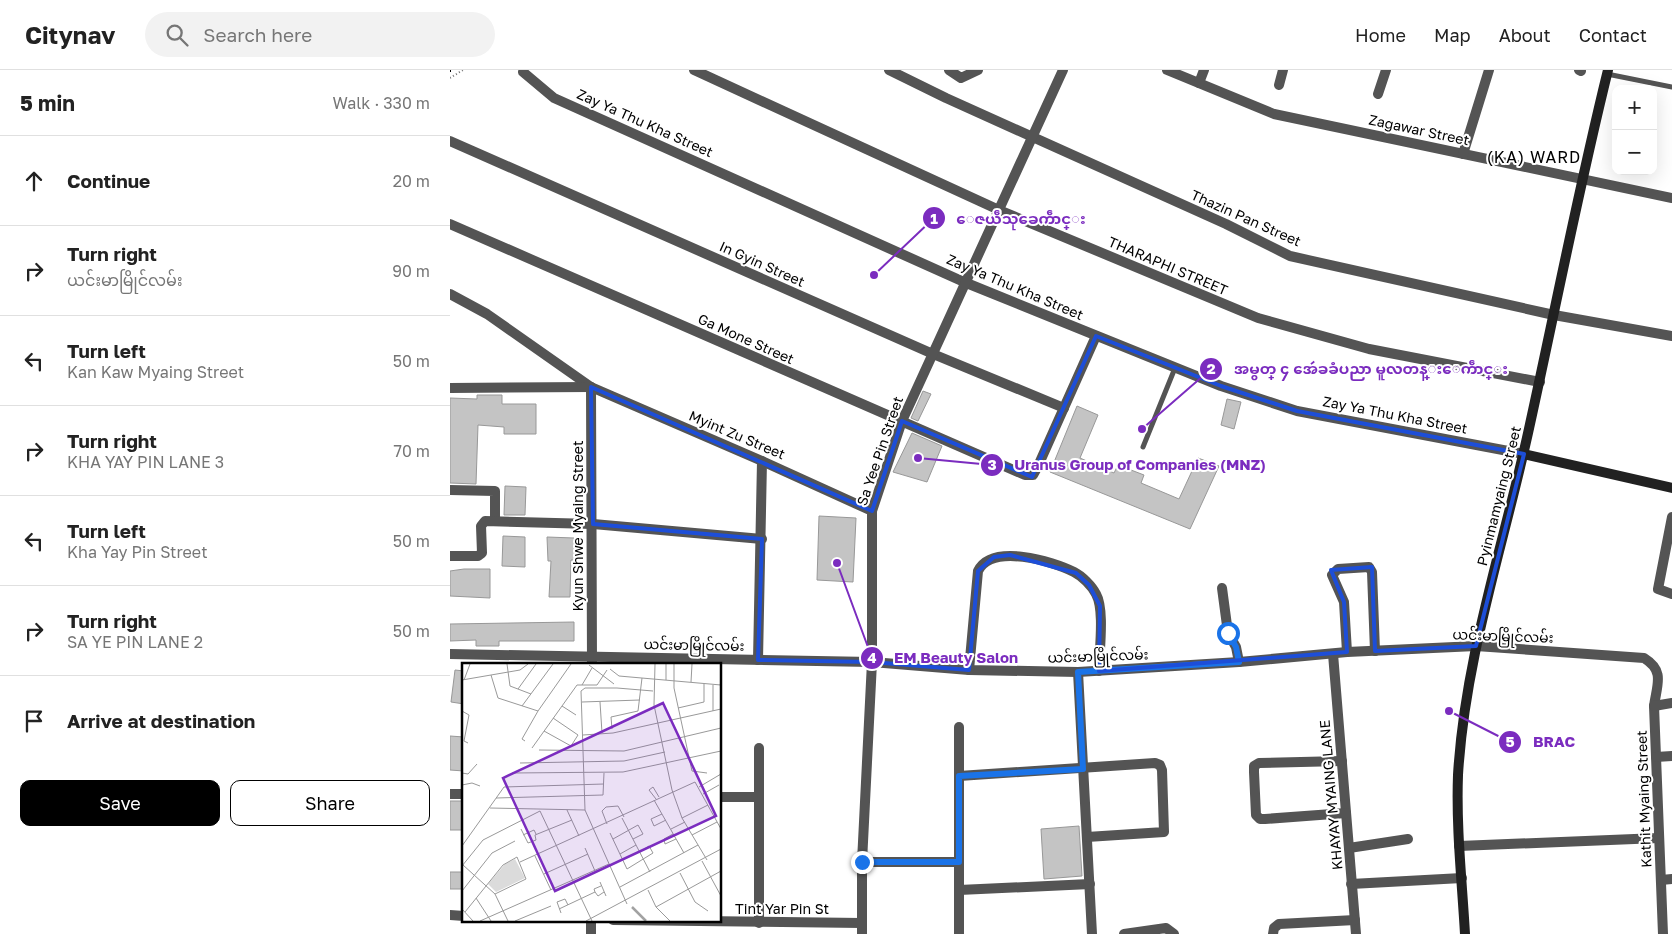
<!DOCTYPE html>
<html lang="en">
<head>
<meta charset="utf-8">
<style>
  :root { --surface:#fff; --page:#f2f2f2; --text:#222; --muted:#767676; --line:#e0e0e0; --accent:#000 }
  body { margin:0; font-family:"Golos Text","Noto Sans Myanmar",sans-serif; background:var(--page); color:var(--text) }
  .controls { position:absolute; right:15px; top:15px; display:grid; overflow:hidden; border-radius:10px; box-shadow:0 5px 20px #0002 }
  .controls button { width:45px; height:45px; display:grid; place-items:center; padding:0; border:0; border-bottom:1px solid var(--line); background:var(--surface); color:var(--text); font:25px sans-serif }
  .stop { position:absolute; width:15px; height:15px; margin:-11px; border:4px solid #1a73e8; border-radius:50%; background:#fff }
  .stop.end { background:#1a73e8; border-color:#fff; box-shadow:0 1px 5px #0008 }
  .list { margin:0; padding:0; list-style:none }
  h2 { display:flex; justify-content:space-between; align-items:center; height:65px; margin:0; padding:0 20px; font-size:21px }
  h2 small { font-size:16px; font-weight:400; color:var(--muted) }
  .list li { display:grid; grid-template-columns:32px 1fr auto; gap:15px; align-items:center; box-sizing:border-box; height:90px; padding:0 20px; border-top:1px solid var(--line) }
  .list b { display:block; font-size:19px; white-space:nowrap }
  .list p { margin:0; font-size:16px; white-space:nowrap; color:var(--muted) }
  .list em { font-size:16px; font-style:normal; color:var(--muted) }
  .actions { display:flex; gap:10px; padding:15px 20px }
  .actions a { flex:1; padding:11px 0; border:1px solid var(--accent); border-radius:10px; text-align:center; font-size:18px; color:var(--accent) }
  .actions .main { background:var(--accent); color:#fff }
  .icon { flex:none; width:28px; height:28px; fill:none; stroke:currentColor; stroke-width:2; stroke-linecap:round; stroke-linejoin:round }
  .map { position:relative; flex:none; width:1222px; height:864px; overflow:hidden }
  header { display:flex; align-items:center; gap:30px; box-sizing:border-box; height:70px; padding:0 25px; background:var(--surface); border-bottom:1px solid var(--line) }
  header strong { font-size:24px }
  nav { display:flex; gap:28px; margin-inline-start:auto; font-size:18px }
  .search { width:350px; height:45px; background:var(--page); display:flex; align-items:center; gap:12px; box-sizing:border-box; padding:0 18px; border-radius:28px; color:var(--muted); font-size:19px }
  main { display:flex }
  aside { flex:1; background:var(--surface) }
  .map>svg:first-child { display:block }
  .building { fill:#c4c4c4; stroke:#989898 }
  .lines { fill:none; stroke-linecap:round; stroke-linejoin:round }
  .path { stroke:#767676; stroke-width:2; stroke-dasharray:1 2.5; stroke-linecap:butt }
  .lane { stroke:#545454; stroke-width:5 }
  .street { stroke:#545454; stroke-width:10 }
  .secondary { stroke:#212121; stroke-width:10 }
  .rail { stroke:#000; stroke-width:4; stroke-dasharray:8 2.5 1 2.5; stroke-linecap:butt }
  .route { stroke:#1a73e8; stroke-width:6 }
  .marked { fill:none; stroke:#1d4ed8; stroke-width:4; stroke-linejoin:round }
  .labels { text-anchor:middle; stroke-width:4; stroke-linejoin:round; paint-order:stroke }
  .street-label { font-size:14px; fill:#000; stroke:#fff }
  .quarter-label { font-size:16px; letter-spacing:1px; fill:#000; stroke:#fff }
  .inset-river { fill:none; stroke:#a2a2a2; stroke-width:2.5 }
  .inset-road { fill:none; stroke:#999; stroke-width:1 }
  .view { fill:#7b2cbf; fill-opacity:0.15; stroke:#7b2cbf; stroke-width:2.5 }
  .inset-edge { fill:none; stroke:#000; stroke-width:2.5 }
  .leader { fill:none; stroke:#7b2cbf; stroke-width:2 }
  .callout-dot { fill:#7b2cbf; stroke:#fff; stroke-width:2 }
  .mark-label { font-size:15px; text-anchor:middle; font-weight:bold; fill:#fff }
  .callout-label { font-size:15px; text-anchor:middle; font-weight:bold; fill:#7b2cbf; stroke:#fff; stroke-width:4; stroke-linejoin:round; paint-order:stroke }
</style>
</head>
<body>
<header>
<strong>Citynav</strong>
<div class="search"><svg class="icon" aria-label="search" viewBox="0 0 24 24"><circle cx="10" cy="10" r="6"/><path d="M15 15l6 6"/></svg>Search here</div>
<nav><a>Home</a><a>Map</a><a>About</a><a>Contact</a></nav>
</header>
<main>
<aside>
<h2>5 min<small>Walk · 330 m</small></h2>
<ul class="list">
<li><svg class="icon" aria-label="ahead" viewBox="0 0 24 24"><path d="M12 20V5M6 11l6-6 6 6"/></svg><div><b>Continue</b></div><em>20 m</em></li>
<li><svg class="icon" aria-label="right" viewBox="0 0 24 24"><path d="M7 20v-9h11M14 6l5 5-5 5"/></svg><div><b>Turn right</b><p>ယင်းမာမြိုင်လမ်း</p></div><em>90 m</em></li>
<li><svg class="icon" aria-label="left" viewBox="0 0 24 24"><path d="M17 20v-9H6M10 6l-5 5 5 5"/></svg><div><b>Turn left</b><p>Kan Kaw Myaing Street</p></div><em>50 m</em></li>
<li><svg class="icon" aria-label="right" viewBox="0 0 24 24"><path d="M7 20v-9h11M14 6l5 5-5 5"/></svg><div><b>Turn right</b><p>KHA YAY PIN LANE 3</p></div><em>70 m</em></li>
<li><svg class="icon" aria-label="left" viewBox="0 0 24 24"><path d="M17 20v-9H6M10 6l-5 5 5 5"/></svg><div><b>Turn left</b><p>Kha Yay Pin Street</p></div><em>50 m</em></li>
<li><svg class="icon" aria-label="right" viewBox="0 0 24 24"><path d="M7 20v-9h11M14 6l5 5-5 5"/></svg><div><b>Turn right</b><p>SA YE PIN LANE 2</p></div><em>50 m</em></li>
<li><svg class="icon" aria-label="arrive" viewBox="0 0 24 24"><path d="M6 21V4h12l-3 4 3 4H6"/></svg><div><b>Arrive at destination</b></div></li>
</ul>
<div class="actions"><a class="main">Save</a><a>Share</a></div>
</aside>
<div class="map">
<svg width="1222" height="864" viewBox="0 0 1222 864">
  <rect width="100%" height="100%" fill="#fff"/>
  <g class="building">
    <path d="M473,321L481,324L468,351L461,348Z"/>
    <path d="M27,325H52V334H86V364H54V357L28,355L26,414L0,413V328L27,329Z"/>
    <path d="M777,329L791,332L784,359L771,355Z"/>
    <path d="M627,336L648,345L630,388L664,403L668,395L694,405L691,413L729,429L748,388L769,396L740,459L600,402Z"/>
    <path d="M462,363L492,376L477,412L443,402Z"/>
    <path d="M55,416L76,417L75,445H54Z"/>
    <path d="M369,446L406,448L403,512L367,510Z"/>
    <path d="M53,466L75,467V497L52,496Z"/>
    <path d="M97,467L124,468L125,490H121L120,527H99L101,491H98Z"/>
    <path d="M14,499H40V528L0,526V501Z"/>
    <path d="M124,552V571H49V576H26V570L0,571V554Z"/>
    <path d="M5,600L14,601V634L1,632Z"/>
    <path d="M0,666L14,667V701L0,700Z"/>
    <rect x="0" y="731" width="14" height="29"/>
    <path d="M629,756L632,806L594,809L591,759Z"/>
    <rect x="0" y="802" width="14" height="17"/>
  </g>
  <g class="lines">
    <path class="path" d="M0,8L13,0"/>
    <g class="lane">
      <path d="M1157,4L1222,17"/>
      <path d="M693,377L725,298"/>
    </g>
    <g class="street">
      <path d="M244,0L549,140L808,248L919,279L1090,312"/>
      <path d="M439,0L496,28L776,154L840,186L1104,245L1222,266"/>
      <path d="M499,0L511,8L528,0"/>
      <path d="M717,0L824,44L1222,128"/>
      <path d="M1129,0L1131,1"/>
      <path d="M73,2L104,28L514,212L771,316L847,341L1074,384"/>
      <path d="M749,13L754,0"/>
      <path d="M829,15L833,0"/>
      <path d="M928,24L936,0"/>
      <path d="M0,71L483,284L614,338"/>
      <path d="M1013,84L1039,0"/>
      <path d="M0,154L575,405H583L588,396L646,266"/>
      <path d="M0,224L37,244L141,317L312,391L422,441"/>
      <path d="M141,317L142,594"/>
      <path d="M0,318L141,317"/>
      <path d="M0,420L45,421V451"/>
      <path d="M1222,447L1208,519L1222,524"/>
      <path d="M0,486H28L32,483L31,456L35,451L143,454L312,469"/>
      <path d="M772,518L778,563L786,577L789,592"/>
      <path d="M897,582L894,532L882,505L888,499L919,497L922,502L925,581"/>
      <path d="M0,584L422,592L519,600L628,602L789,592L897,582L1026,576L1194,588C1215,601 1207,614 1204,636L1213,864"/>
      <path d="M883,584L906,864"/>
      <path d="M308,590L312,391"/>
      <path d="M519,600L528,501C542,473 602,491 624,502C632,506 642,516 646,524C655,540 649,582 649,601"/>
      <path d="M628,602L642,864"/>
      <path d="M1204,636L1222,633"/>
      <path d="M1206,687L1222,686"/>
      <path d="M892,691L809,693L804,696V702L806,745L810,749H815L896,743"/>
      <path d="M509,706L705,693L710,695L712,700L714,762L637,767"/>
      <path d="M0,724H14"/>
      <path d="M270,727H309"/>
      <path d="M1009,776L1209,768"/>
      <path d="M899,778L958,769"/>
      <path d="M412,792H509"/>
      <path d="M1211,810L1222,809"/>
      <path d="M901,814L1012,808"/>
      <path d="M509,820L640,814"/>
      <path d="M0,845L14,846"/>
      <path d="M163,850L412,853"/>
      <path d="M309,853V678"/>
      <path d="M141,864V850"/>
      <path d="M412,864V792L422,592V441L452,351L613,0"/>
      <path d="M509,864V657"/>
      <path d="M674,864L716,858L724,864"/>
      <path d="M823,864L824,858L829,854L905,850"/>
    </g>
    <g class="secondary">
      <path d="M1074,384L1222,418"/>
      <path d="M1015,864C1012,811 1006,758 1008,705C1015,585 1055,471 1080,354C1106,236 1129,117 1158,0"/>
    </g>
    <path class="rail" d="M0,0H1"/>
  </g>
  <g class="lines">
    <path class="route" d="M412,792H509V706L633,699L628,602L789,592L786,577L778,563"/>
  </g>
  <path class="marked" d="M646,266L771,316L847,341L1074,384L1026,576L925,581L922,497L881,500L894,532L897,582L649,601L650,536L639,515L626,503L560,485L544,487L528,501L519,600L422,592L308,590L312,469L143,454L141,317L422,441L452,351L582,407Z"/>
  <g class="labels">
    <g class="street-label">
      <text transform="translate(195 53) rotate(24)" y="5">Zay Ya Thu Kha Street</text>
      <text transform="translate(969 60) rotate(12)" y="5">Zagawar Street</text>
      <text transform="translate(796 148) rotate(24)" y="5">Thazin Pan Street</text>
      <text transform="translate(312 194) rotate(24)" y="5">In Gyin Street</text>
      <text transform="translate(718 196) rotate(23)" y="5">THARAPHI STREET</text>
      <text transform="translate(565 217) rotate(23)" y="5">Zay Ya Thu Kha Street</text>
      <text transform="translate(296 269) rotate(24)" y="5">Ga Mone Street</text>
      <text transform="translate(945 345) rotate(11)" y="5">Zay Ya Thu Kha Street</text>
      <text transform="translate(287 365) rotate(23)" y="5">Myint Zu Street</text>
      <text transform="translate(430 381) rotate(-71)" y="5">Sa Yee Pin Street</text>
      <text transform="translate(1049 426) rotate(-76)" y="5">Pyinmamyaing Street</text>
      <text transform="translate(128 456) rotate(-90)" y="5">Kyun Shwe Myaing Street</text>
      <text transform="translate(1053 566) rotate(2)" y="5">ယင်းမာမြိုင်လမ်း</text>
      <text transform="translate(244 575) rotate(1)" y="5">ယင်းမာမြိုင်လမ်း</text>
      <text transform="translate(648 586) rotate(-2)" y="5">ယင်းမာမြိုင်လမ်း</text>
      <text transform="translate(881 725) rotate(-95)" y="5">KHAYAY MYAING LANE</text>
      <text transform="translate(1194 729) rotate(-92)" y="5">Kathit Myaing Street</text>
      <text x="332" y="844">Tint Yar Pin St</text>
    </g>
    <g class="quarter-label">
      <text x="1084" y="93">(KA) WARD</text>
    </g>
  </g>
  <g transform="translate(12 593)">
    <rect width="259" height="259" fill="#fff"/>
    <path d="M53,196L63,215L34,229L26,221L43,201Z" fill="#dbdbdb"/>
    <path class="inset-river" d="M170,244L184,258"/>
    <path class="inset-road" d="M45,1L48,23L69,31M193,1L192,42L210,127L220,155L245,197M212,1V25L230,108L245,110M127,2L152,21M148,6L157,13L259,22M29,12L36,35L76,48L109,1M0,17L58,7L66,1M2,17L8,1M204,17V1M229,19L230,1M120,22L130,5M56,26L74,1M120,39L178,37M138,39L140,70M60,43L91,1M100,43L114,52M216,45L242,39V21M0,48L7,52L2,78L6,80M251,48V22M150,66L149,54L176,48L180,15M82,68L109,83L116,72L91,55M121,72L151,70L259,46M63,78L60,76L76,48M70,85L115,22H135L145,7M77,87L162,88L259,65M58,100L162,98L203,89M0,110L6,111L15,101M50,110L161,109L259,88M0,122L10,120L18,123M237,124L259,111M241,131L257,122M34,135L141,132L142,110M194,136L187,127L191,124L197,134M192,137L222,190M28,145L123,147M105,147L117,173M78,148L130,258M200,151L189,156L192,163L204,157M160,155L188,209M220,155L246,142M145,161L140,148L144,144L156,143L162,154M59,166L66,180L74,177L73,172L110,157M209,166L223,159M148,170L165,206L191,190L187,183L178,189M211,171L202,176L203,181L214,176M61,172L72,167L74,171M230,172L255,159M151,176L176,162L181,171L171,176M0,183L42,124L142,121M123,185L133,208M158,191L174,182M73,193L89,227M240,198L259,233M58,199L233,119L259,166M1,202L33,231L46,258M0,203L21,177L78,148M218,210L233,239L246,248M82,211L126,191M138,219L144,233M139,223L132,226L133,229L136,233L142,229M158,224L236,182M186,227L194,244L208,258M0,228L30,190L53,178M14,235L29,258M165,241L123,147L119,28L123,25H155L191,28M194,244L259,208M0,246L11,258M97,246L133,229M3,249L41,202L55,194L64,216L33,231M99,250L95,239L103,236L106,242M18,258L147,201M53,258L89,243M124,258L259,186"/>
    <path class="view" d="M201,40L254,153L93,228L41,115Z"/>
    <rect width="259" height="259" class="inset-edge"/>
  </g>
  <path class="leader" d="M424 205L484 148M692 359L761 299M468 388L542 395M387 493L422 588M999 641L1060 672"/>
  <g class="callout-dot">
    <circle cx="424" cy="205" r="5"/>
    <circle cx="692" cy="359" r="5"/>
    <circle cx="468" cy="388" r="5"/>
    <circle cx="387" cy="493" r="5"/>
    <circle cx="999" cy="641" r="5"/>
    <circle cx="484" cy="148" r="12"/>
    <circle cx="761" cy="299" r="12"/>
    <circle cx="542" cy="395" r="12"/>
    <circle cx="422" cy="588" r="12"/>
    <circle cx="1060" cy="672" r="12"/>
  </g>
  <g class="mark-label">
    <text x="484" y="154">1</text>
    <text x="761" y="304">2</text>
    <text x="542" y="400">3</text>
    <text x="422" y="593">4</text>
    <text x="1060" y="677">5</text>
  </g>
  <g class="callout-label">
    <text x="571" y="154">ေဇယဵသုခေကဵာင္း</text>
    <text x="921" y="304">အမွတ္ ၄ အေဴခခံပညာ မူလတန္းေကဵာင္း</text>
    <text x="690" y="400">Uranus Group of Companies (MNZ)</text>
    <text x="506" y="593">EM Beauty Salon</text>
    <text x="1104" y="677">BRAC</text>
  </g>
</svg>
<div class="controls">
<button>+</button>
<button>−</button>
</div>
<div class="stop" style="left:778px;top:563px"></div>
<div class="stop end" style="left:412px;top:792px"></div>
</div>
</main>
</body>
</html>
